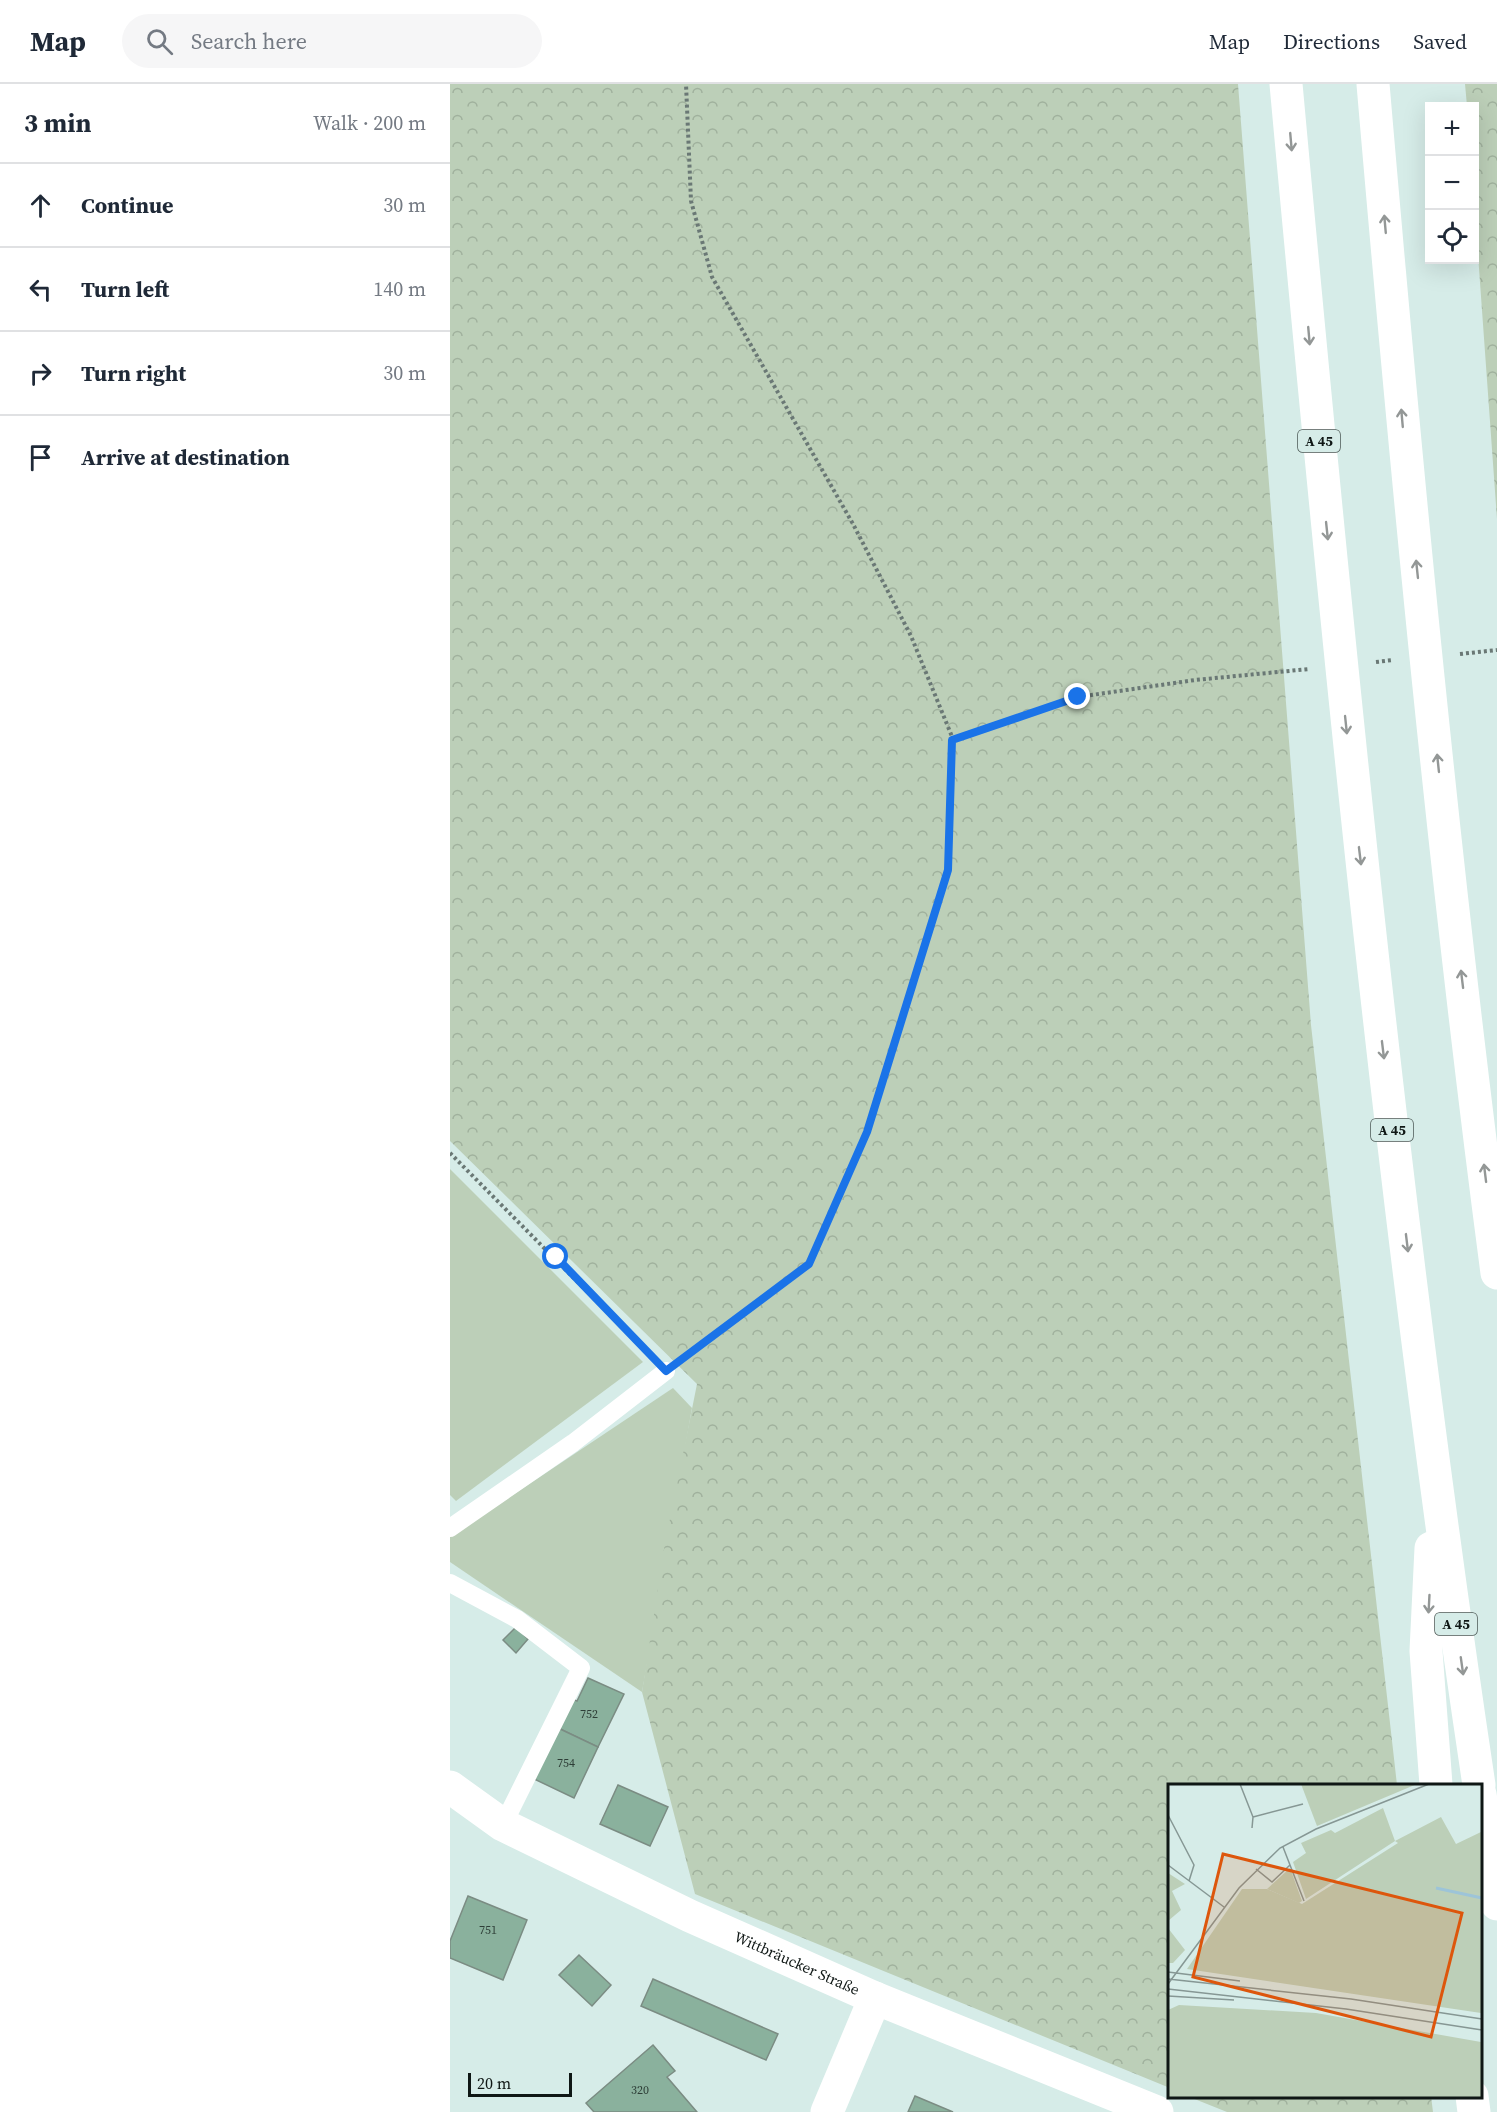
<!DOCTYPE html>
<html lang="en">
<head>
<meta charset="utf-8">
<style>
  :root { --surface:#fff; --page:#f6f6f7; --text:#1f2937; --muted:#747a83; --line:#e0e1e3 }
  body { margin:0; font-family:"Source Serif 4",serif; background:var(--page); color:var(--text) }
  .controls { position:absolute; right:18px; top:18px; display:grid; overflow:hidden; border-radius:0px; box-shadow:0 6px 24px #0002 }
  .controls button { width:54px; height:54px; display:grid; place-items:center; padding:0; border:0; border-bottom:2px solid var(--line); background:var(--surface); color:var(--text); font:30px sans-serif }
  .scale { position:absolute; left:18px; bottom:15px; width:104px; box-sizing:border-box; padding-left:6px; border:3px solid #0f1715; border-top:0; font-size:16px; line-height:21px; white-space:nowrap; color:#0f1715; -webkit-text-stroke:4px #d6ece8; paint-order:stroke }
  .stop { position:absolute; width:18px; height:18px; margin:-14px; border:4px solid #1a73e8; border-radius:50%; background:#fff }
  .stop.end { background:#1a73e8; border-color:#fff; box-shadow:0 2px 6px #0008 }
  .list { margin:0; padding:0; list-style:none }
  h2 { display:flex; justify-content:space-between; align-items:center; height:78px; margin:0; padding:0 24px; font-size:26px }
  h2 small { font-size:20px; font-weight:400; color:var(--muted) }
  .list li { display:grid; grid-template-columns:39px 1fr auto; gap:18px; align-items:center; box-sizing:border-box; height:84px; padding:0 24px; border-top:2px solid var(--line) }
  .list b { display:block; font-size:22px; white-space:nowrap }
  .list em { font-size:20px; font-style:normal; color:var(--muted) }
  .icon { flex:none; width:33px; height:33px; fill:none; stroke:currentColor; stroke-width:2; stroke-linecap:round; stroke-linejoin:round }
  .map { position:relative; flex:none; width:1047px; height:2028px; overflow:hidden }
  header { display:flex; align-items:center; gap:36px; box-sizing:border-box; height:84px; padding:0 30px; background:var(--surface); border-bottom:2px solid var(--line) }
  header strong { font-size:28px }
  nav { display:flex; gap:33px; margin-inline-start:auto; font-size:21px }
  .search { width:420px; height:54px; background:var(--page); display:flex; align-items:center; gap:15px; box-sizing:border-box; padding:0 21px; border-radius:33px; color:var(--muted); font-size:22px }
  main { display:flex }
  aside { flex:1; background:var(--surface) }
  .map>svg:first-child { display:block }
  .grass { fill:#bccfb8 }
  .forest { fill:url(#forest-crowns) }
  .building { fill:#8ab19d; stroke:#7b8c83; stroke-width:1.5 }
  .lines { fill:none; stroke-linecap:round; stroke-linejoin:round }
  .path { stroke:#6a7875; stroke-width:4; stroke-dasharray:3 3; stroke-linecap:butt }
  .service { stroke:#fff; stroke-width:18 }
  .tertiary { stroke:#fff; stroke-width:33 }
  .secondary { stroke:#fff; stroke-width:33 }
  .motorway { stroke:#fff; stroke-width:33 }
  .oneway { stroke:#939796 }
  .route { stroke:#1a73e8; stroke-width:8 }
  .labels { text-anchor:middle; stroke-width:6; stroke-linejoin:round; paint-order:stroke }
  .number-label { font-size:12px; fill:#2e3e37 }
  .shield { fill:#d6ece8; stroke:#4b5754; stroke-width:1.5 }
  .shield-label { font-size:14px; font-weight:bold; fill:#0f1715 }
  .street-label { font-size:15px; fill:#0f1715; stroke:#d6ece8 }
  .inset-river { fill:none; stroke:#9dc4d8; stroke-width:3 }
  .inset-road { fill:none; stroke:#869794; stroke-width:1.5 }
  .view { fill:#dd560c; fill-opacity:0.15; stroke:#dd560c; stroke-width:3 }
  .inset-edge { fill:none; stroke:#0f1715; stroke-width:3 }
</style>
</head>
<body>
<header>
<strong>Map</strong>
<div class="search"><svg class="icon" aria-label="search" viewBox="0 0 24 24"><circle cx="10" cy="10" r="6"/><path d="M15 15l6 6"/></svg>Search here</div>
<nav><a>Map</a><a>Directions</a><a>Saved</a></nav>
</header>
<main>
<aside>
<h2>3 min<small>Walk · 200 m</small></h2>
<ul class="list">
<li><svg class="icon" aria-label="ahead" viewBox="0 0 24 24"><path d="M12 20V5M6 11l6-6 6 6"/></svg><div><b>Continue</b></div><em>30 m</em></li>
<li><svg class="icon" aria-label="left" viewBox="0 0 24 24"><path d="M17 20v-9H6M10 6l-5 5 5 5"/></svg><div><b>Turn left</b></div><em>140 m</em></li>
<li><svg class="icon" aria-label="right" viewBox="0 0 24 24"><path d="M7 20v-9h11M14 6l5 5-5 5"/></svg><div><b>Turn right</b></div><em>30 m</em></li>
<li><svg class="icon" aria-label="arrive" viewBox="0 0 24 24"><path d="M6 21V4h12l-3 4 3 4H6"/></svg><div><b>Arrive at destination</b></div></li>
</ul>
</aside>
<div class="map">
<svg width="1047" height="2028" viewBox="0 0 1047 2028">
  <defs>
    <pattern id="forest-crowns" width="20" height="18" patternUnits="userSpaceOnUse" patternTransform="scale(1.5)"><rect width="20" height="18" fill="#bccfb8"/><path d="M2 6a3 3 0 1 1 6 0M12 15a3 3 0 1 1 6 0" fill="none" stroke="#a0b19d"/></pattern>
  </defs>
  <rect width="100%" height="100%" fill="#d6ece8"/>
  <g class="grass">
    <path d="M0,1085L193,1278L6,1417L0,1411Z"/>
    <path d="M223,1304L242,1324L192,1608L0,1478V1453Z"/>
  </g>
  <g class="forest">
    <path d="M0,0H788L861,941L947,1701H720V2004L245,1810L192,1608L214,1465L247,1300L0,1057Z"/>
    <path d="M1015,0H1047V435L1025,129L1024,22H1017Z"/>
    <path d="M737,2012H981L983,2028H777Z"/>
  </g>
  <g class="building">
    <path d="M66,1543L78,1555L66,1569L53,1556Z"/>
    <path d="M138,1594L174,1610L148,1663L108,1644L122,1615L127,1617Z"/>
    <path d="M108,1644L148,1663L124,1714L84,1695Z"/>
    <path d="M168,1701L218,1723L200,1762L150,1740Z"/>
    <path d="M18,1812L77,1836L53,1896L0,1874V1857Z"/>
    <path d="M129,1871L161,1901L142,1922L109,1891Z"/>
    <path d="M203,1895L328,1950L316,1976L191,1922Z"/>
    <path d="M203,1961L225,1987L217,1993L247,2028H144L136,2019Z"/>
    <path d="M465,2012L503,2028H458Z"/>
  </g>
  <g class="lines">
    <g class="path">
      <path d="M1010,570L1047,566"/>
      <path d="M926,578L943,576"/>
      <path d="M503,655L628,613L745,596L859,585"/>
      <path d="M0,1069L198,1269"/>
      <path d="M235,1272L359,1180L417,1048L498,786L503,655L461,552L403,440L262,193L241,117L236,0"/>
    </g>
    <g class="service">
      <path d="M0,1444L123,1359L216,1287"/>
      <path d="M0,1499L67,1535L131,1584L53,1741"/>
    </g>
    <path class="tertiary" d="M377,2028L425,1914"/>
    <path class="secondary" id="s1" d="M0,1703L53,1741L240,1832L425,1914L707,2028"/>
    <g class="motorway">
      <path d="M836,0C888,568 944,1136 1029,1701"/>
      <path d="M923,0C957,397 995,794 1047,1189"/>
      <path d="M981,1464L976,1567L986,1701"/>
      <path d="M1030,1710L1047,1820"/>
      <path d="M1022,2012L1024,2028"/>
    </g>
  </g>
  <defs><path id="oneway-shaft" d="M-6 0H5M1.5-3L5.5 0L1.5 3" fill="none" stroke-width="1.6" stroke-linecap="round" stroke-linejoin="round" transform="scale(1.5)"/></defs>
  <g class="oneway">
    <use href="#oneway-shaft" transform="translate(841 58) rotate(85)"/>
    <use href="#oneway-shaft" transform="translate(935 140) rotate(-95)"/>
    <use href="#oneway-shaft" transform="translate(859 252) rotate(85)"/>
    <use href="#oneway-shaft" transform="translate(952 334) rotate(-95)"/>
    <use href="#oneway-shaft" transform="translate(877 447) rotate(84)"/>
    <use href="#oneway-shaft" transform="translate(967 485) rotate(-96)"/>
    <use href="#oneway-shaft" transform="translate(896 641) rotate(84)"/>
    <use href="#oneway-shaft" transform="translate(988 679) rotate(-96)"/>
    <use href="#oneway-shaft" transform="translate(910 772) rotate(83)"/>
    <use href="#oneway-shaft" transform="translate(1012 895) rotate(-97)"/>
    <use href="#oneway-shaft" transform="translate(933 966) rotate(83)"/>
    <use href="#oneway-shaft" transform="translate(1035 1089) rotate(-97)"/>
    <use href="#oneway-shaft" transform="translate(957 1159) rotate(83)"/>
    <use href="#oneway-shaft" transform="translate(979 1520) rotate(93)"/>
    <use href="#oneway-shaft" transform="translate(1012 1582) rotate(82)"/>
  </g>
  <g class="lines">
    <path class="route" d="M106,1173L216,1287L359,1180L417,1048L498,786L502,656L628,613"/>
  </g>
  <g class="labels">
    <g class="number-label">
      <text x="139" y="1634">752</text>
      <text x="116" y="1683">754</text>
      <text x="38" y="1850">751</text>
      <text x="190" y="2010">320</text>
    </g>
    <g class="shield">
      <rect x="848" y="346" width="42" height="22" rx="4.5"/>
      <rect x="921" y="1035" width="42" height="22" rx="4.5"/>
      <rect x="985" y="1529" width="42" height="22" rx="4.5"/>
    </g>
    <g class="shield-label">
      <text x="869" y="362">A 45</text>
      <text x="942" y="1051">A 45</text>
      <text x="1006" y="1545">A 45</text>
    </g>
    <g class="street-label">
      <text dy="5" stroke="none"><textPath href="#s1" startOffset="390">Wittbräucker Straße</textPath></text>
    </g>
  </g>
  <g transform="translate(718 1700)">
    <rect width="314" height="314" fill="#d6ece8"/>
    <path d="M215,24L227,57L138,115L125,78L138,69L133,59L163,46L167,49ZM122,84L134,117L131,119L99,105Z" fill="#bccfb8"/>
    <path d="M133,0H249L149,42ZM273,33L288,60L313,48V229L19,185L74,105H99L134,120L230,59L227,57ZM0,89L17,100L4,107L13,126L0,137ZM0,144L17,166L5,179H0ZM11,221L148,229L313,258V313H0V226Z" fill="#bccfb8"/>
    <path class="inset-river" d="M268,104L314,114"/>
    <path class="inset-road" d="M72,0L85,33L84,44M0,31L26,81L21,97M85,33L135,20M115,63L136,117M0,81L56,123M88,85L104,98L122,81M0,188L72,197M0,195L183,215L314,235M0,200L71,104L112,64L148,45L261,0M0,205L178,225L314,246M0,212L66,216"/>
    <path class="view" d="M55,70L294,129L263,253L25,193Z"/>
    <rect width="314" height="314" class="inset-edge"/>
  </g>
</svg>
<div class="controls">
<button>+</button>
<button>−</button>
<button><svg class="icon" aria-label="locate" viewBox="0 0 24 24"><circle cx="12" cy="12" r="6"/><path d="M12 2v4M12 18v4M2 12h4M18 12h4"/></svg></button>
</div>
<div class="scale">20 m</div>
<div class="stop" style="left:106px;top:1173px"></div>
<div class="stop end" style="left:628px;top:613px"></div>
</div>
</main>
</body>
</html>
